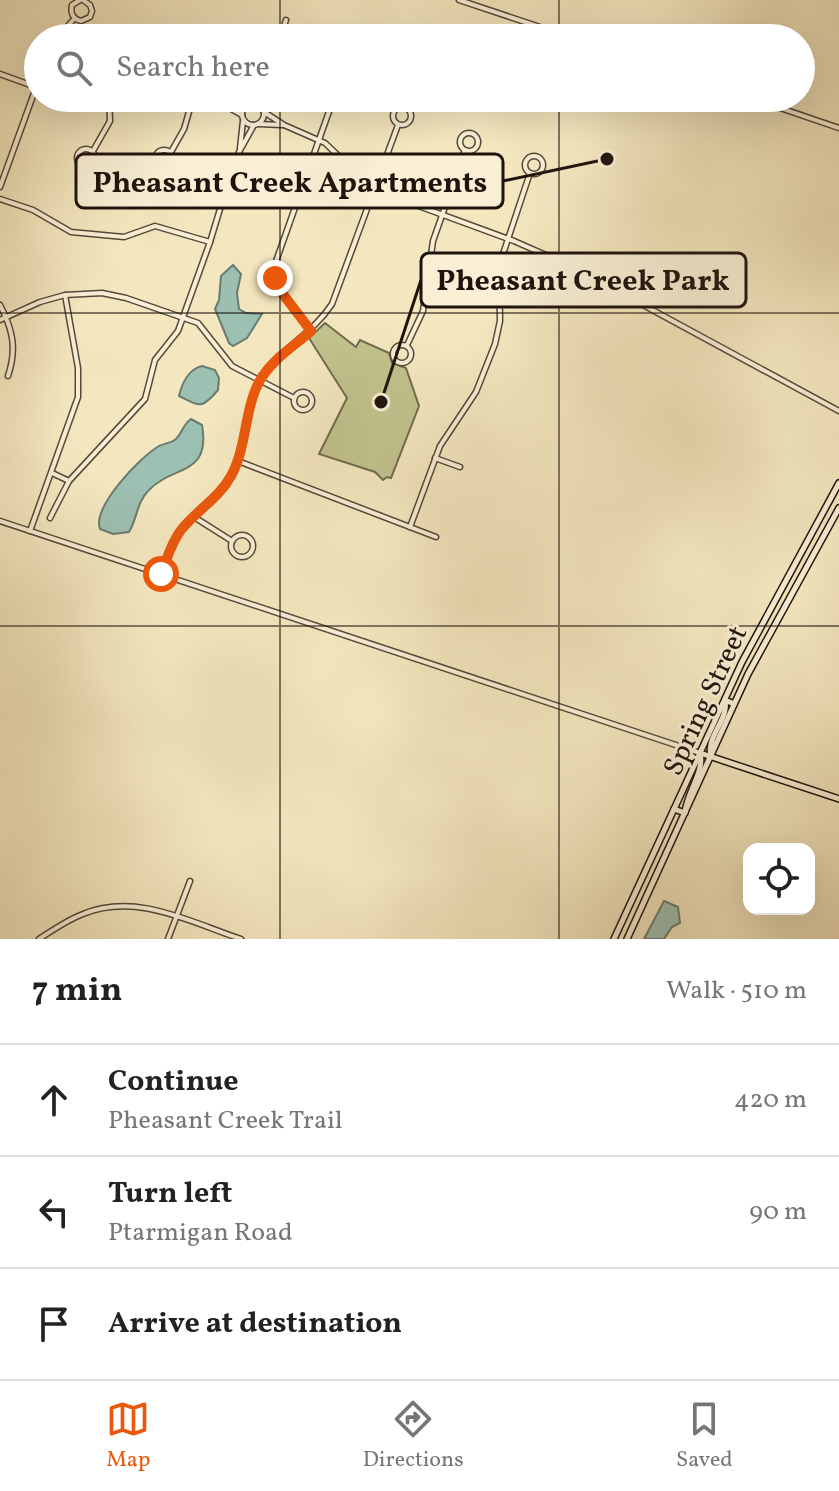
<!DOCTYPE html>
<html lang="en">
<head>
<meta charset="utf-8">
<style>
  :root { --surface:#fff; --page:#f2f2f2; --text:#222; --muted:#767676; --line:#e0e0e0; --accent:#ea580c }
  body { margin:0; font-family:Vollkorn,serif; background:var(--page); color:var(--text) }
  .controls { position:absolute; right:24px; bottom:24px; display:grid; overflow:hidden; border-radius:16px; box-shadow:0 8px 32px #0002 }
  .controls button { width:72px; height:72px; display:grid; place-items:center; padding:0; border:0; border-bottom:2px solid var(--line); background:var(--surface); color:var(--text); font:40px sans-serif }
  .stop { position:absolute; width:24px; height:24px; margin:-18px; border:6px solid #ea580c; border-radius:50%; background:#fff }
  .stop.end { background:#ea580c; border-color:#fff; box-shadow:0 2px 8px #0008 }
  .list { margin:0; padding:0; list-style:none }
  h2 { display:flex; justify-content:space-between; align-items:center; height:104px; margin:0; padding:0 32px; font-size:34px }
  h2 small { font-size:26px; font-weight:400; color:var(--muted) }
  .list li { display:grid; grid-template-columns:52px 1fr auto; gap:24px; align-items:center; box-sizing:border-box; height:112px; padding:0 32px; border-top:2px solid var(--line) }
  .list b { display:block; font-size:30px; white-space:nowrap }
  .list p { margin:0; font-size:26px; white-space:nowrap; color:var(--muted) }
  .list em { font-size:26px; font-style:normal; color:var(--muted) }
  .icon { flex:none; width:44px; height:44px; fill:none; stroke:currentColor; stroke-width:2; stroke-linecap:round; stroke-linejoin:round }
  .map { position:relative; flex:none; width:839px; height:939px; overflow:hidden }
  .search { position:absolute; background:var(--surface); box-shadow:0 8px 32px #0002; left:24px; right:24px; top:24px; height:88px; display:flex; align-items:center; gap:20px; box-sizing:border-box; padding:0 28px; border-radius:44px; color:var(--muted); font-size:30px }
  .sheet { height:440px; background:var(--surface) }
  nav { display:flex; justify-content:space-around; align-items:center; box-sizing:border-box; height:112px; border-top:2px solid var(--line); background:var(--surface); font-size:22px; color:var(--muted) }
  nav a { display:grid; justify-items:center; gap:4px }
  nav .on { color:var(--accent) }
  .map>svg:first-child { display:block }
  .green { fill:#c2c38d; stroke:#706c4d; stroke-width:2 }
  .water { fill:#9cc0b2; stroke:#6a7b70; stroke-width:2 }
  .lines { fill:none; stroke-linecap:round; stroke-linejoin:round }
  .street-casing { stroke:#54493a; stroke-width:7 }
  .secondary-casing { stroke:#1f140d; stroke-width:8 }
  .street { stroke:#f8efd5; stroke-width:4 }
  .secondary { stroke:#f8efd5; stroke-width:5 }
  .route { stroke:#ea580c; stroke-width:10 }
  .grid { fill:none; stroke:#1f140d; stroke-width:2; stroke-opacity:0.55 }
  .labels { text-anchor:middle; stroke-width:6; stroke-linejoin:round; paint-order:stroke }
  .street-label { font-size:28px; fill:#1f140d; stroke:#f8efd5 }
  .leader { fill:none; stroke:#1f140d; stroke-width:3 }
  .callout-dot { fill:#1f140d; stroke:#f8efd5; stroke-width:3 }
  .callout { fill:#f8efd5; stroke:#1f140d; stroke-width:3 }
  .callout-label { font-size:30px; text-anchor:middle; font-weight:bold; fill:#1f140d }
</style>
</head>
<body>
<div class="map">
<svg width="839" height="939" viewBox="0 0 839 939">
  <rect width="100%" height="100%" fill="#f4e7bf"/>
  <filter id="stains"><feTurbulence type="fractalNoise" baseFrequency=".0025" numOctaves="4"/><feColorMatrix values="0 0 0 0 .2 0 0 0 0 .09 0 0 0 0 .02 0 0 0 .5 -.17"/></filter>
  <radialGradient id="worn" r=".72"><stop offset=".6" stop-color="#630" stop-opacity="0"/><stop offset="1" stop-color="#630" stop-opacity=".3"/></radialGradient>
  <path class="green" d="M325,323L356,347L360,340L389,353L392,363L406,368L419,406L391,478L387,477L383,480L375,472L319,454L347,398L309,338Z"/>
  <g class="water">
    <path d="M233,265L241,274L237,293L239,309L246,313L262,314L247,338L233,346L229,343L215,309L219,300L221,276Z"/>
    <path d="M202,366L215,370L219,378L218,390C201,410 200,406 179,396C182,383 189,369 202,366Z"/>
    <path d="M191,419L202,425C211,477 173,464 148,491C137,502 137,519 129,532L113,534L100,529C92,507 140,457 159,446C165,443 172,443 176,439C183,432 183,424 191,419Z"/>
    <path d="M664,901L678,907L680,923L672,927L664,939H644Z"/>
  </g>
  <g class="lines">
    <defs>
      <g id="street">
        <path d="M80,0L72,5C70,13 73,19 81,21L90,17L92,11L90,5L83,0"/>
        <path d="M459,0L573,38"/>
        <path d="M57,38L74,19"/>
        <path d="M187,38H196"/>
        <path d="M280,38L286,20"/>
        <path d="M0,74L36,87"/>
        <path d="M68,98L98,102L139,98"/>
        <path d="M200,98L220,102L249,104"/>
        <path d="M327,98L335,104L344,98"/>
        <path d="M751,98L839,128"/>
        <circle cx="253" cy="114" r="11"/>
        <path d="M222,104L242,115"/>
        <circle cx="402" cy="116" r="9"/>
        <path d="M264,112L284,125L325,143L364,180L386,194L514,241L573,267L839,411"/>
        <path d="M259,124L282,125"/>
        <circle cx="469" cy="142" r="9"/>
        <path d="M240,148L243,121"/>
        <circle cx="86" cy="158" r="9"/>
        <circle cx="164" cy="159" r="9"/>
        <path d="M93,151L110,121L109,98"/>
        <path d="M171,152L184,129L193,98"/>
        <circle cx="534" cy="165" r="9"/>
        <path d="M0,187L38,82"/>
        <path d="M0,199L33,210L71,232L124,237L155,226L210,242"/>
        <path d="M0,305C13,330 17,349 8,376"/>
        <path d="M0,320L40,302L65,295L102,293L126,298L198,323L232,366L294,398"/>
        <path d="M311,331L279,289L274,267L332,103"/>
        <circle cx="402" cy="354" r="9"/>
        <path d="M407,345L423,311L433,241L465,150"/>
        <circle cx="303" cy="401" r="9"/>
        <path d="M435,458L460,467"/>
        <path d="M238,461L436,537"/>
        <path d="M52,473L69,481L145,399L155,360L178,331L210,242L230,176L239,152L254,125"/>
        <path d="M194,517L232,541"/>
        <path d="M50,518L69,481"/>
        <path d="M0,521L700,753"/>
        <path d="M410,527L440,446L476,392L495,344L500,321L499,266L530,173"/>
        <path d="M30,531L78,397V368L65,295"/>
        <circle cx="242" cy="546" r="11"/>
        <path d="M161,574C167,559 171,543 181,529C197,510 220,498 232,475C249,442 244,401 267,370C286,345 313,333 332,304L398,125"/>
        <path d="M39,939C53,930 67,920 83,914C136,892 190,922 241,939"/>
        <path d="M168,939L190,881"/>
      </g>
      <g id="secondary">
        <path d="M700,753L839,799"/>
        <path d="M711,756C706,736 729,720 725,700L734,704"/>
        <path d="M674,809L685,813C686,794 705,771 700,754"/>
        <path d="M614,939L742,662L839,483"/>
        <path d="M627,939L748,674L839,508"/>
      </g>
    </defs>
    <use href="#street" class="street-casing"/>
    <use href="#secondary" class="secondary-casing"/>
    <use href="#street" class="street"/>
    <use href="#secondary" class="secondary"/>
  </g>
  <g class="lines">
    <path class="route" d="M161,574C167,559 171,543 181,530C197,510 219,498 231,476C247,447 244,411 259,382C271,360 293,347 311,331L279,289L275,278"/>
  </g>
  <path class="grid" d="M280,0V38M559,0V38M280,98V939M559,98V939M0,313H839M0,626H839"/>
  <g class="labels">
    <g class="street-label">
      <text transform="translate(704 700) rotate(-65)" y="10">Spring Street</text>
    </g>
  </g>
  <path class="leader" d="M607 159L503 181M381 402L421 280"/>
  <g class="callout-dot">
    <circle cx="607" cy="159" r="8"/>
    <circle cx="381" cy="402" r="8"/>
  </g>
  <g class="callout">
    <rect x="76" y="154" width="427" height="54" rx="8"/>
    <rect x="421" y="253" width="325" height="54" rx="8"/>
  </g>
  <g class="callout-label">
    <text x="290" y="192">Pheasant Creek Apartments</text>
    <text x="583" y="290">Pheasant Creek Park</text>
  </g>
  <rect width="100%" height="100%" filter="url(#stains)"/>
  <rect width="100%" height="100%" fill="url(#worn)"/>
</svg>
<div class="controls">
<button><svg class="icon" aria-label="locate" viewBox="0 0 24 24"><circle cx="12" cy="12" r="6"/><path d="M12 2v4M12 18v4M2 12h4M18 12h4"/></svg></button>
</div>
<div class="stop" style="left:161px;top:574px"></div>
<div class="stop end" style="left:275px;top:278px"></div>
<div class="search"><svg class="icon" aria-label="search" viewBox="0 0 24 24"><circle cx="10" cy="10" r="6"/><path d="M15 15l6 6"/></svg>Search here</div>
</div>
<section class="sheet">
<h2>7 min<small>Walk · 510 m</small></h2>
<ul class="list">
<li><svg class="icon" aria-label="ahead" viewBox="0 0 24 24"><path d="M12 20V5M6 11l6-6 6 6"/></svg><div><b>Continue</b><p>Pheasant Creek Trail</p></div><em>420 m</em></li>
<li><svg class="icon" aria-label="left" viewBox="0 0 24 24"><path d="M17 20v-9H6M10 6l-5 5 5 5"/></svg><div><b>Turn left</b><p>Ptarmigan Road</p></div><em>90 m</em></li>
<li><svg class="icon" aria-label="arrive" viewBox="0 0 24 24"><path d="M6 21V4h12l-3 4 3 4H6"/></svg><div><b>Arrive at destination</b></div></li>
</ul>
</section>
<nav>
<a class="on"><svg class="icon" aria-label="map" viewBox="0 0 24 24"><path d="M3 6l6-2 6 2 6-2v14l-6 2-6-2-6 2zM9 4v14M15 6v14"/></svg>Map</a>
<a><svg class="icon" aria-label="directions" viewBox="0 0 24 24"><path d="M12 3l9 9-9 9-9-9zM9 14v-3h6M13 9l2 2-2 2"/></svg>Directions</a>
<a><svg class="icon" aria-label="saved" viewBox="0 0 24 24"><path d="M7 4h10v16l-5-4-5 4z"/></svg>Saved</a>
</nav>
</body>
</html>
